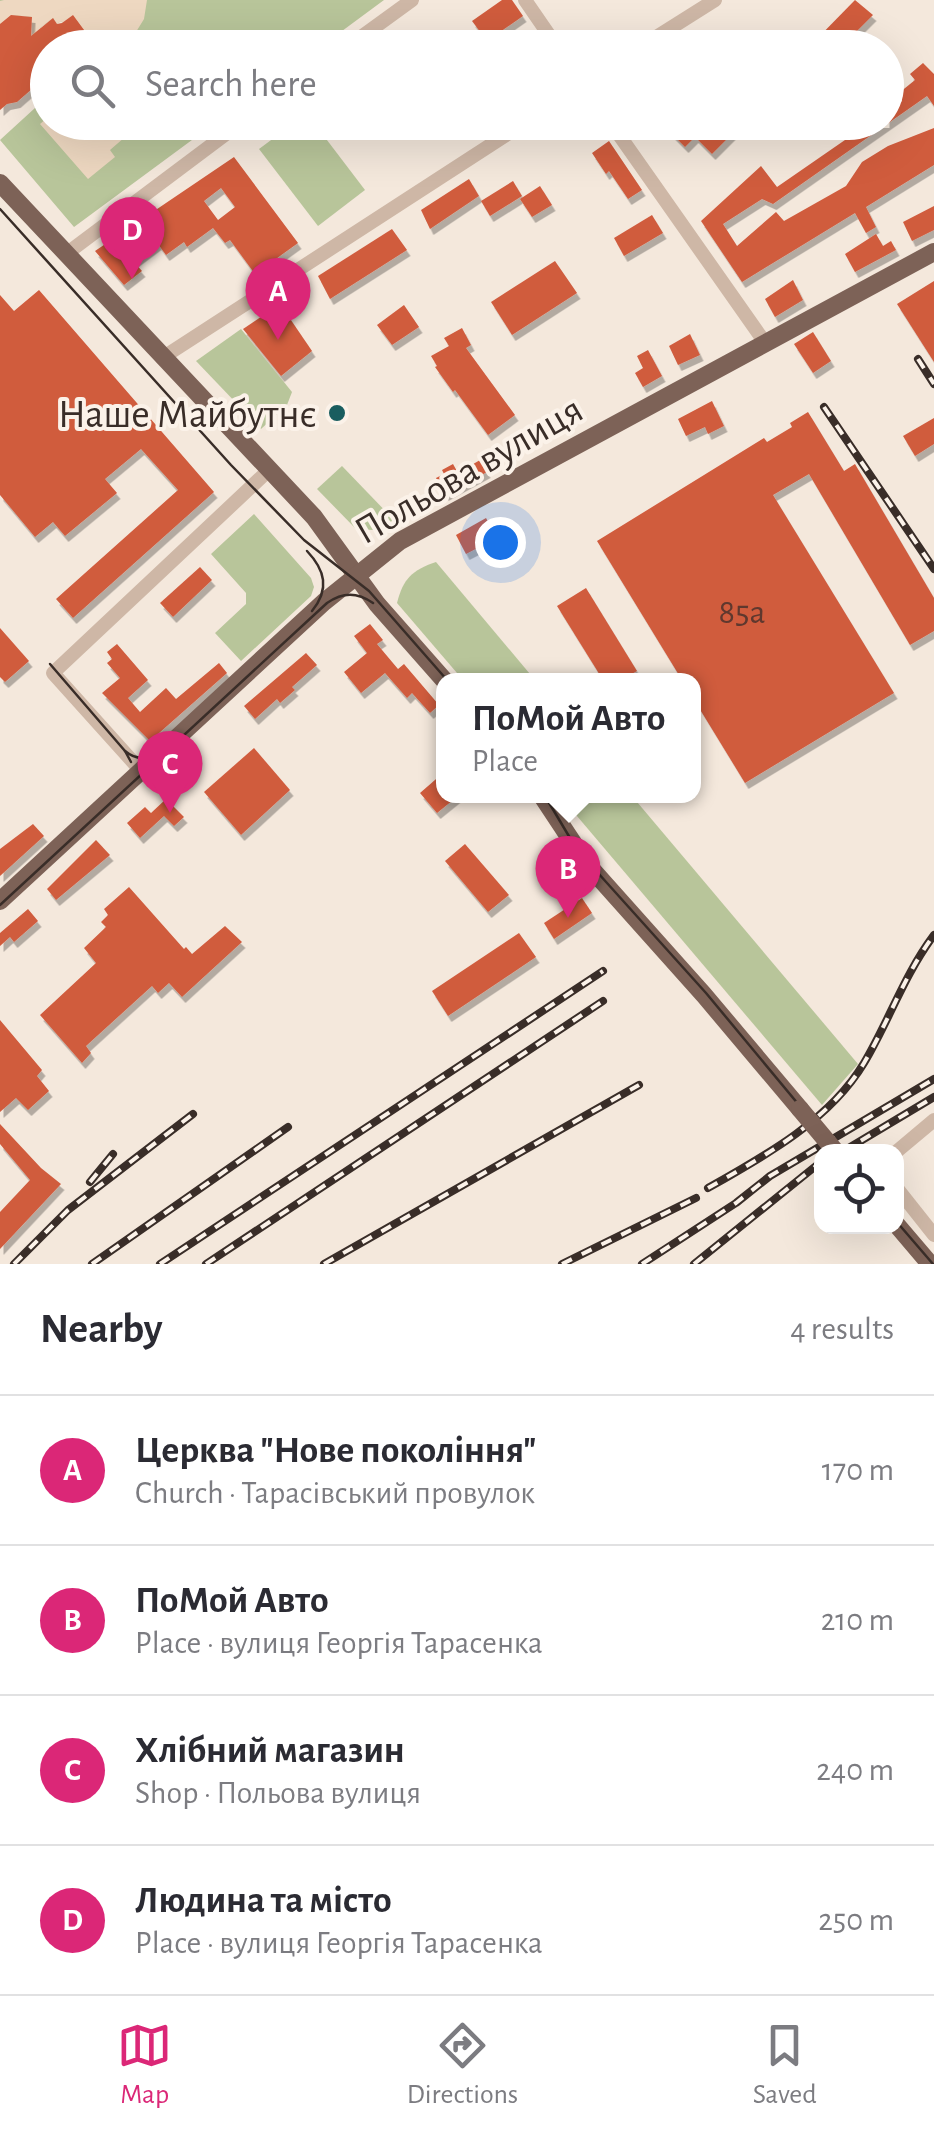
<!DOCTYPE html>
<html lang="en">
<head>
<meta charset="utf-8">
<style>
  :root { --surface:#fff; --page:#f7f7f7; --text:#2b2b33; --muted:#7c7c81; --line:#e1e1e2; --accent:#db2777 }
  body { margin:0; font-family:"Alegreya Sans",sans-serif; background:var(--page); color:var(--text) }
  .controls { position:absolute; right:30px; bottom:30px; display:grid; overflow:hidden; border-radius:20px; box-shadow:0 10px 40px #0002 }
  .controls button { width:90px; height:90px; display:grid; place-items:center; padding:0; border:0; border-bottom:2px solid var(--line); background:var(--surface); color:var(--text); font:50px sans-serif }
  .you { position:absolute; left:500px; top:542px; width:35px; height:35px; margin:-25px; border:8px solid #fff; border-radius:50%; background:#1a73e8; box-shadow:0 0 0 15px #1a73e833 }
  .badge { display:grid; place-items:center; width:65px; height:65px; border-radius:50%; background:var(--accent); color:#fff; font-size:32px; font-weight:700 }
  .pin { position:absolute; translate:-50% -82px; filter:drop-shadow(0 2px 5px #0008) }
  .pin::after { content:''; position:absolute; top:52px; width:35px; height:30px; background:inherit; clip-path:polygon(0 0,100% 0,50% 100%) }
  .popup { position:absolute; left:436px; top:673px; width:265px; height:130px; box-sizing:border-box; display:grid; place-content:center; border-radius:20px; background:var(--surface); filter:drop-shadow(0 2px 8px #0005); font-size:32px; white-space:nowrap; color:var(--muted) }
  .popup b { font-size:38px; color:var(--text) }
  .popup::after { content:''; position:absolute; left:50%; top:100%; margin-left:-20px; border:20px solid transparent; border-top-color:var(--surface) }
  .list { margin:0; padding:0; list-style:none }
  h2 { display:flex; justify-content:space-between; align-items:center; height:130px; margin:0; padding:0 40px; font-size:42px }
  h2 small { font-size:32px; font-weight:400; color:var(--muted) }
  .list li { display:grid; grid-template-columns:65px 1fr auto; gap:30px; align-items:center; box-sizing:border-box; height:150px; padding:0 40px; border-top:2px solid var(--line) }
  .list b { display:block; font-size:38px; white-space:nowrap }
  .list p { margin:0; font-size:32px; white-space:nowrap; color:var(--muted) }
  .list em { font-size:32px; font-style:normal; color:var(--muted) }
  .icon { flex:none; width:55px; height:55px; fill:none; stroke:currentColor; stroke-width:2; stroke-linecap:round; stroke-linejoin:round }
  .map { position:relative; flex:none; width:934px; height:1264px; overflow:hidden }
  .search { position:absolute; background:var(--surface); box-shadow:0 10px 40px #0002; left:30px; right:30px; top:30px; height:110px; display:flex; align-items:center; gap:25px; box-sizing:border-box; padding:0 35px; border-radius:55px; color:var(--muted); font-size:38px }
  .sheet { height:730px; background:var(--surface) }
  nav { display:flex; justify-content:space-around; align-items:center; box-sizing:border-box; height:140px; border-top:2px solid var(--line); background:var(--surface); font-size:28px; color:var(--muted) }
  nav a { display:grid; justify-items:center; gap:5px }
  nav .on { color:var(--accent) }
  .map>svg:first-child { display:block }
  .green { fill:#b8c59a }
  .plaza { fill:#eed8c1 }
  .building { fill:#d05b3e; fill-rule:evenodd; filter:url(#shadow) }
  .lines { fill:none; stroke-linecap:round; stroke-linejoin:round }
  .minor { stroke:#ceb7a6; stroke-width:14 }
  .major { stroke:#7d6257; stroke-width:18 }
  .tram { stroke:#392d28; stroke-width:2.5 }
  .rail-casing { stroke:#392d28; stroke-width:8 }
  .rail { stroke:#fbf2e9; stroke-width:4; stroke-dasharray:11; stroke-linecap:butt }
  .major-bridge { stroke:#7d6257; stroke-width:18 }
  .poi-dot { fill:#195d5f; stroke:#fbf2e9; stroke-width:4 }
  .labels { text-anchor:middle; stroke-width:8; stroke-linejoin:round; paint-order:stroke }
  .number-label { font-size:35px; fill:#5f382e }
  .poi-label { font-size:40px; fill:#392d28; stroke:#fbf2e9; text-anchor:end }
  .street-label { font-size:40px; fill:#392d28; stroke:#fbf2e9 }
</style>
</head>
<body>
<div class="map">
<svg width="934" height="1264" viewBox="0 0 934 1264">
  <defs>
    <filter id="shadow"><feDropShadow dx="3.5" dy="6" stdDeviation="0" flood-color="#0004"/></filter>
  </defs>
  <rect width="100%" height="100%" fill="#f4e8dc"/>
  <g class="green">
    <path d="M0,0H384L319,48L81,47L61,21L57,24L53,18L40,28L44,34L38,39L32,17L11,15L10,20L0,24Z"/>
    <path d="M47,97L48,122L215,123L74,227L0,140Z"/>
    <path d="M294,123H314L365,190L318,226L259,149Z"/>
    <path d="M241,329L292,392L287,405L261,429L196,361Z"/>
    <path d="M342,466L394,520L373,530L356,529L317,489Z"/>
    <path d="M254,514L311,578L314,587L311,596L241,661L215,633L246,604V593L211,554Z"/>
    <path d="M436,562L535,680H463L397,603C403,579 412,570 436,562Z"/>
    <path d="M560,796H632L858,1064L822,1105Z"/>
  </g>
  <g class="plaza">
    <path d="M147,0L144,19L136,32L110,47H80L61,21L57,24L53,18L40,28L44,34L31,39L32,17L11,15L10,20L0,24V1L4,0Z"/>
    <path d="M47,118L48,122L124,123L132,131L110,150L115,157L88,179L40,124Z"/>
  </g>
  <g class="building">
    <path d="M502,0H512L523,16L487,41L472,21Z"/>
    <path d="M855,0L873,15L840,48H808Z"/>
    <path d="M11,15L32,17L31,36L53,18L57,24L62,23L73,15L87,34L77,42L81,48H48V75L17,102L7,104L0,110V24Z"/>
    <path d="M923,63L934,74V106L927,96L773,204L762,199L723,224L737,246L776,212L784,221L846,186L862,162L888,146L934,128V165L866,207L876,227L866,233L855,213L742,282L701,221L761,166L777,187L871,122H886V112L902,101L899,93L915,80L910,74Z"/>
    <path d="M660,122H697L703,129L709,122H722L733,133L712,154L695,137L685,147Z"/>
    <path d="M609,141L642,190L628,199L609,171L606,174L592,153Z"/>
    <path d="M234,157L298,243L255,274L230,240L225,243L213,228L187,247L184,242L166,255L158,244L134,262L142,271L124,285L95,251ZM221,188L235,207L218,220L204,201Z"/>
    <path d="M469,179L479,196L430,229L421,210Z"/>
    <path d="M513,181L522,196L490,216L481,201Z"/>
    <path d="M540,186L552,205L532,217L520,199Z"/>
    <path d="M934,206V230L912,241L903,222Z"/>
    <path d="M652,215L663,233L624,256L614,238Z"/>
    <path d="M392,229L407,250L330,299L318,276Z"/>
    <path d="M876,234L883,246L891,241L896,250L855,272L845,254Z"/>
    <path d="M555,261L577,293L512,335L491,302Z"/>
    <path d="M793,280L803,300L775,317L765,299Z"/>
    <path d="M934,281V362L897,304Z"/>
    <path d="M39,290L214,492L73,618L56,599L178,490L141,449L105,479L117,493L65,536L53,522L35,537L0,495V295L14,311Z"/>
    <path d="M280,304L312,351L281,376L243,329Z"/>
    <path d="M404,305L419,327L392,345L377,325Z"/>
    <path d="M462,328L471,345L466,348L515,415L488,435L455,390L453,392L435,367L437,366L431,356L449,346L444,338Z"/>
    <path d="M813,332L831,361L813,373L794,344Z"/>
    <path d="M690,334L700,355L678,365L669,346Z"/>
    <path d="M648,350L662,376L643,387L635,373L643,368L637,356Z"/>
    <path d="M712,401L724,426L708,434L705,427L686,436L678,419Z"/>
    <path d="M808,412L844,471L855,464L934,598V631L910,645L809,474L773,495L894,693L745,783L693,698V680H682L597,541L764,438L767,442L792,427L790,423Z"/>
    <path d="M934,418V444L915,456L903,436Z"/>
    <path d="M480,460L487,472L445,495L436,478L444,474L442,470L453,464L458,473Z"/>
    <path d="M486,518L497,538L466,554L456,535Z"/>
    <path d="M200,567L212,580L173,617L160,603Z"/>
    <path d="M586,588L637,671L621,680H603L557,606Z"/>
    <path d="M370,624L383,640L377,644L398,669L404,664L439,705L430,713L412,693L407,698L385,673L361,693L344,672L367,653L354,636Z"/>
    <path d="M0,628L29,661L5,682L0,677Z"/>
    <path d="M117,644L148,680L128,698L140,712L166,688L176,699L219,663L227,673L150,741L102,693L120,678L107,663L112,659L107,652Z"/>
    <path d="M306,653L317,665L292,687L295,690L280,703L277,699L255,719L244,706Z"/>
    <path d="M254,748L290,790L241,835L204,792Z"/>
    <path d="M443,773V796H458L437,813L420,793Z"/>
    <path d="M166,799L184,817L174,826L164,816L140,838L127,823L145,807L151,813Z"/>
    <path d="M33,824L44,836L0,876V849Z"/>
    <path d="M96,840L110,855L56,900L47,889Z"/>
    <path d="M465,844L509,895L488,912L445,861Z"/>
    <path d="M129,887L184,949L186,947L192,954L225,926L242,942L182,997L169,983L158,993L152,986L86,1046L91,1053L82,1063L40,1015L96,963L84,948L106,927L101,922L108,915L104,909Z"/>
    <path d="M582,898L592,913L554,939L544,923Z"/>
    <path d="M28,909L38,921L14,942L10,937L0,946V933Z"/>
    <path d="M519,933L536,957L448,1016L432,991Z"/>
    <path d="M0,1020L42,1070L37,1076L49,1091L28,1110L16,1098L0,1112Z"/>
    <path d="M0,1124L41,1168L61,1184L0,1249V1212L30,1180L0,1144Z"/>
  </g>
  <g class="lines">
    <g class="minor">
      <path d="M525,0L558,48"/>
      <path d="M346,48L412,0"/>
      <path d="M639,48L715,0"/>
      <path d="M610,122L766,344"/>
      <path d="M66,254L242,122"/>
      <path d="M162,358L526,122"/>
      <path d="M142,772L53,673L269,470"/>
      <path d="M896,1152L934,1120"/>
      <path d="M896,1187L934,1235"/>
    </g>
    <g class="major">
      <path d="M0,183L314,517L377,604L444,680"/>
      <path d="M542,796L587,864L704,995L800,1109"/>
      <path d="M0,901L324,602L400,541L934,252"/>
      <path d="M896,1224L930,1264"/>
    </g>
    <g class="tram">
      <path d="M0,209L231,465L304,540L369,591L447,680"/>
      <path d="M307,551C325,570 330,589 312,611"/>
      <path d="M50,664L125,751L131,762"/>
      <path d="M125,751C138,762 152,759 164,747"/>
      <path d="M545,796L573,843L589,863L706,993L838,1152"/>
      <path d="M0,905L327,603C343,592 357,592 373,603"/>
      <path d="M896,1221L933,1264"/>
    </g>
    <defs>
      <g id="rail">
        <path d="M918,359L934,384"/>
        <path d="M824,407L934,569"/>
        <path d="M842,1152L934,1097"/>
        <path d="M90,1182L113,1154"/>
        <path d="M708,1188C765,1156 830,1120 864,1063C889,1021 904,975 934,935"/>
        <path d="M14,1264L68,1210L193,1114"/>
        <path d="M92,1264L288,1127"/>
        <path d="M160,1264L603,971"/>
        <path d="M206,1264L603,1001"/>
        <path d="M324,1264L639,1085"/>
        <path d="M562,1264L696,1198"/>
        <path d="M642,1264L736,1203L770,1176L934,1079"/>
        <path d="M694,1264L822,1161"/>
      </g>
    </defs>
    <use href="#rail" class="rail-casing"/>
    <use href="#rail" class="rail"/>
    <path class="major-bridge" d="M800,1109L836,1152"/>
  </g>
  <circle class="poi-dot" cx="337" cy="413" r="10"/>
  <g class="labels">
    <g class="number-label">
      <text x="742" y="623">85а</text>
    </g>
    <g class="poi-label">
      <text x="317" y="427">Наше Майбутнє</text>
    </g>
    <g class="street-label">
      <text transform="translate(468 469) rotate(-30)" y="14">Польова вулиця</text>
    </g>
  </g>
</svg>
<div class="controls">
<button><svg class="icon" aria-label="locate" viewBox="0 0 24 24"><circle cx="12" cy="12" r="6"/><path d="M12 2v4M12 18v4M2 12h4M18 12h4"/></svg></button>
</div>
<div class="you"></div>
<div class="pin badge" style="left:278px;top:340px">A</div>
<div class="pin badge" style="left:568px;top:918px">B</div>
<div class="popup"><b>ПоМой Авто</b>Place</div>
<div class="pin badge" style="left:170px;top:813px">C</div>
<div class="pin badge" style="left:132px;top:279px">D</div>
<div class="search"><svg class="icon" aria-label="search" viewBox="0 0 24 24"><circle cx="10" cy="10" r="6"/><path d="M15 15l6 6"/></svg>Search here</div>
</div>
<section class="sheet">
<h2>Nearby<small>4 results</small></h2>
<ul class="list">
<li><span class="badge">A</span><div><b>Церква &quot;Нове покоління&quot;</b><p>Church · Тарасівський провулок</p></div><em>170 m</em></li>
<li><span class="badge">B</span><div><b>ПоМой Авто</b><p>Place · вулиця Георгія Тарасенка</p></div><em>210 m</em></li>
<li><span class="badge">C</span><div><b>Хлібний магазин</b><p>Shop · Польова вулиця</p></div><em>240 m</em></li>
<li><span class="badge">D</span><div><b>Людина та місто</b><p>Place · вулиця Георгія Тарасенка</p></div><em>250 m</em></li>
</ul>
</section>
<nav>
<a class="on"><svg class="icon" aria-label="map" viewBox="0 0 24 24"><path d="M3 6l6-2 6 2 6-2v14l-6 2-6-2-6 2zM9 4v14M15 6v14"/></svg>Map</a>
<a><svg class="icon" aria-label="directions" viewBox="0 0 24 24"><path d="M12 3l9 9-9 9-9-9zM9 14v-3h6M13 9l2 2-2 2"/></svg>Directions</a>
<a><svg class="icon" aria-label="saved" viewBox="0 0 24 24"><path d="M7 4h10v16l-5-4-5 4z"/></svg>Saved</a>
</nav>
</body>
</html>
